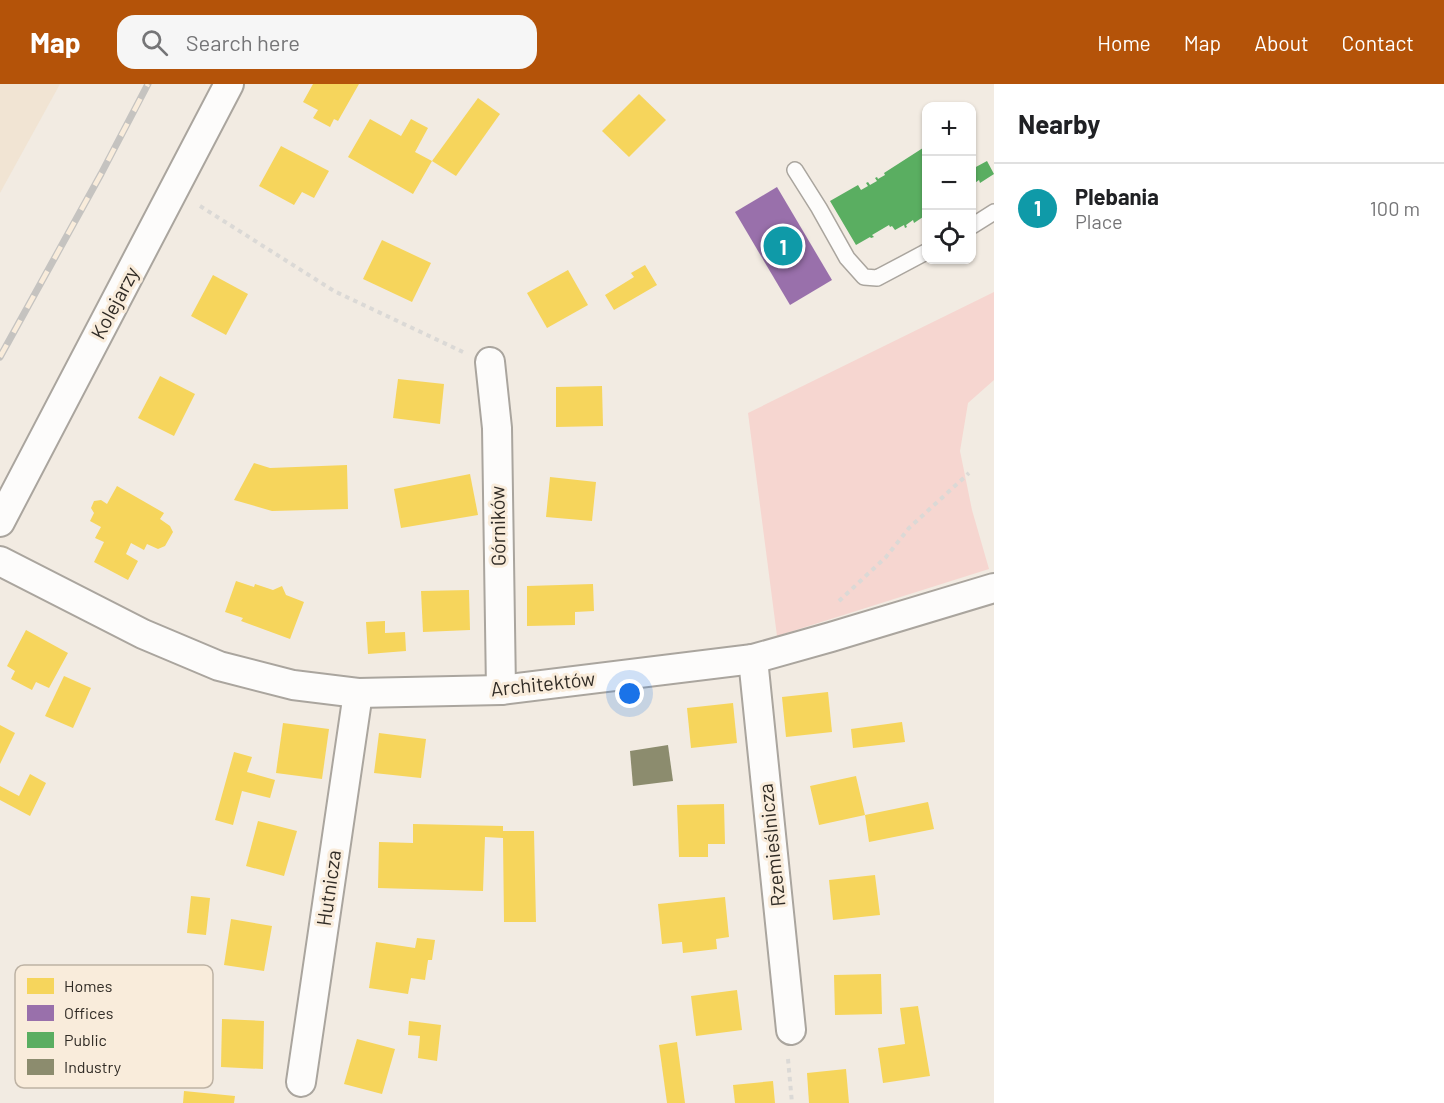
<!DOCTYPE html>
<html lang="en">
<head>
<meta charset="utf-8">
<style>
  :root { --surface:#fff; --page:#f6f6f6; --text:#202124; --muted:#757577; --line:#e0e0e0; --accent:#b45309 }
  body { margin:0; font-family:Barlow,sans-serif; background:var(--page); color:var(--text) }
  .controls { position:absolute; right:18px; top:18px; display:grid; overflow:hidden; border-radius:12px; box-shadow:0 2px 4px #0004 }
  .controls button { width:54px; height:54px; display:grid; place-items:center; padding:0; border:0; border-bottom:2px solid var(--line); background:var(--surface); color:var(--text); font:30px sans-serif }
  .you { position:absolute; left:630px; top:610px; width:21px; height:21px; margin:-15px; border:4px solid #fff; border-radius:50%; background:#1a73e8; box-shadow:0 0 0 9px #1a73e833 }
  .badge { display:grid; place-items:center; width:39px; height:39px; border-radius:50%; background:var(--accent); color:#fff; font-size:20px; font-weight:700 }
  .pin { position:absolute; translate:-50% -50%; border:3px solid #fff; box-shadow:0 2px 6px #0006 }
  .list { margin:0; padding:0; list-style:none }
  h2 { display:flex; justify-content:space-between; align-items:center; height:78px; margin:0; padding:0 24px; font-size:26px }
  h2 small { font-size:20px; font-weight:400; color:var(--muted) }
  .list li { display:grid; grid-template-columns:39px 1fr auto; gap:18px; align-items:center; box-sizing:border-box; height:90px; padding:0 24px; border-top:2px solid var(--line) }
  .list b { display:block; font-size:22px; white-space:nowrap }
  .list p { margin:0; font-size:20px; white-space:nowrap; color:var(--muted) }
  .list em { font-size:20px; font-style:normal; color:var(--muted) }
  .icon { flex:none; width:33px; height:33px; fill:none; stroke:currentColor; stroke-width:2; stroke-linecap:round; stroke-linejoin:round }
  .map { position:relative; flex:none; width:994px; height:1019px; overflow:hidden }
  header { display:flex; align-items:center; gap:36px; box-sizing:border-box; height:84px; padding:0 30px; background:var(--accent); color:#fff }
  header strong { font-size:28px }
  nav { display:flex; gap:33px; margin-inline-start:auto; font-size:21px }
  .search { width:420px; height:54px; background:var(--page); display:flex; align-items:center; gap:15px; box-sizing:border-box; padding:0 21px; border-radius:18px; color:var(--muted); font-size:22px }
  main { display:flex }
  aside { flex:1; background:var(--surface) }
  .map>svg:first-child { display:block }
  .built { fill:#f1e4d3 }
  .green { fill:#f6d6d0 }
  .homes { fill:#f6d55c }
  .offices { fill:#9970ab }
  .public { fill:#5aae61 }
  .industry { fill:#8c8c6e }
  .lines { fill:none; stroke-linecap:round; stroke-linejoin:round }
  .lane-casing { stroke:#aaa59e; stroke-width:18 }
  .street-casing { stroke:#aaa59e; stroke-width:32 }
  .path { stroke:#dbd9d6; stroke-width:4; stroke-dasharray:4.5 4.5; stroke-linecap:butt }
  .lane { stroke:#fdfcfb; stroke-width:15 }
  .street { stroke:#fdfcfb; stroke-width:28 }
  .rail-casing { stroke:#c5c3c0; stroke-width:7 }
  .rail { stroke:#f9ecdb; stroke-width:4.5; stroke-dasharray:14; stroke-linecap:butt }
  .labels { text-anchor:middle; stroke-width:6; stroke-linejoin:round; paint-order:stroke }
  .street-label { font-size:20px; fill:#302b25; stroke:#f9ecdb }
  .key { fill:#f9ecdb; stroke:#bdb2a4; stroke-width:1.5 }
  .key-label { font-size:16px; fill:#302b25 }
</style>
</head>
<body>
<header>
<strong>Map</strong>
<div class="search"><svg class="icon" aria-label="search" viewBox="0 0 24 24"><circle cx="10" cy="10" r="6"/><path d="M15 15l6 6"/></svg>Search here</div>
<nav><a>Home</a><a>Map</a><a>About</a><a>Contact</a></nav>
</header>
<main>
<div class="map">
<svg width="994" height="1019" viewBox="0 0 994 1019">
  <rect width="100%" height="100%" fill="#f2ebe2"/>
  <path class="built" d="M0,0H60L0,109Z"/>
  <path class="green" d="M994,208V296L968,319L960,367L972,426L989,485L777,552L748,329Z"/>
  <g class="homes">
    <path d="M313,0H359L338,37L334,35L330,43L313,34L318,26L303,18Z"/>
    <path d="M639,10L666,36L629,73L602,47Z"/>
    <path d="M478,14L500,30L456,92L432,77Z"/>
    <path d="M370,35L401,52L411,35L428,44L415,68L432,77L413,110L348,73Z"/>
    <path d="M281,62L329,87L314,114L302,108L294,121L259,102Z"/>
    <path d="M382,156L431,179L412,218L363,195Z"/>
    <path d="M645,181L657,201L614,226L605,211L634,193L631,189Z"/>
    <path d="M568,186L588,221L547,244L527,209Z"/>
    <path d="M213,191L248,210L226,251L191,232Z"/>
    <path d="M160,292L195,310L174,352L138,334Z"/>
    <path d="M398,295L444,300L440,340L393,334Z"/>
    <path d="M602,302L603,342L556,343V303Z"/>
    <path d="M254,379L270,384L347,381L348,425L272,427L234,416Z"/>
    <path d="M470,390L478,431L401,444L394,405Z"/>
    <path d="M550,393L596,398L592,437L546,433Z"/>
    <path d="M117,402L164,429L160,435L170,442L173,448L165,462L158,465L147,460L144,466L131,459L126,470L138,477L128,496L94,478L104,458L95,454L101,443L90,437L94,429L91,424L94,417L101,416L107,420Z"/>
    <path d="M236,497L254,503L255,500L273,506L282,502L286,511L304,518L290,555L241,537L243,534L225,528Z"/>
    <path d="M593,500L594,527L575,528V541L527,542V502Z"/>
    <path d="M469,506L470,546L423,548L421,507Z"/>
    <path d="M385,537V549L405,548L406,567L368,570L366,538Z"/>
    <path d="M26,546L68,569L49,604L36,598L32,606L11,595L15,587L7,582Z"/>
    <path d="M64,592L91,604L73,644L45,632Z"/>
    <path d="M828,608L832,648L786,653L782,613Z"/>
    <path d="M733,619L737,659L691,664L687,624Z"/>
    <path d="M902,638L905,658L853,664L851,645Z"/>
    <path d="M283,639L329,645L322,695L276,689Z"/>
    <path d="M0,641L15,649L0,680Z"/>
    <path d="M379,649L426,655L421,694L374,689Z"/>
    <path d="M234,668L252,673L247,688L275,696L270,714L242,707L233,741L215,736Z"/>
    <path d="M30,690L46,699L30,732L0,716V702L19,712Z"/>
    <path d="M856,692L865,731L928,718L934,745L869,758L865,731L819,741L810,702Z"/>
    <path d="M724,720L725,760H708V773H679L677,721Z"/>
    <path d="M258,737L297,747L284,792L246,782Z"/>
    <path d="M413,740L503,742V747H534L536,838H504L503,754L485,753L483,807L378,804L379,758L413,759Z"/>
    <path d="M875,791L880,831L833,836L829,796Z"/>
    <path d="M191,812L210,814L206,851L187,849Z"/>
    <path d="M725,813L729,853L716,855L717,865L683,869L682,858L662,860L658,820Z"/>
    <path d="M231,835L272,842L264,887L224,881Z"/>
    <path d="M417,854L435,856L432,876H428L425,896L411,894L408,910L369,904L376,858L415,864Z"/>
    <path d="M881,890L882,930L835,931L834,891Z"/>
    <path d="M737,906L742,946L696,952L691,912Z"/>
    <path d="M918,922L930,992L883,999L878,964L905,960L900,924Z"/>
    <path d="M222,935L264,937L263,985L221,983Z"/>
    <path d="M409,937L441,941L437,977L418,974L420,952L408,951Z"/>
    <path d="M357,955L395,965L382,1010L344,1000Z"/>
    <path d="M677,958L685,1019H667L659,961Z"/>
    <path d="M846,985L849,1019H809L807,989Z"/>
    <path d="M773,997L775,1019H735L733,1001Z"/>
    <path d="M184,1007L235,1012L234,1019H183Z"/>
  </g>
  <path class="offices" d="M777,103L832,196L790,221L735,128Z"/>
  <g class="public">
    <path d="M926,62V131L914,139L913,136L906,141L907,143L905,144L904,141L895,146L892,142L890,143L889,141L872,151L874,153L871,154L870,153L856,161L830,117L858,101L861,106L868,102L866,99L868,98L870,101L877,97L875,94L877,93L878,95L885,91L884,89Z"/>
    <path d="M987,77L994,90L980,99L979,96L972,101V81L974,84Z"/>
  </g>
  <path class="industry" d="M668,661L673,697L633,702L630,667Z"/>
  <g class="lines">
    <defs>
      <g id="lane">
        <path d="M795,86L819,124L847,174L864,193L877,194L926,168"/>
        <path d="M972,142L994,128"/>
      </g>
      <g id="street">
        <path d="M490,278L497,344L501,606"/>
        <path d="M0,438L229,0"/>
        <path d="M0,477L143,550L219,582L293,601L358,609L501,606L753,575L831,553L994,504"/>
        <path d="M753,575L791,946"/>
        <path d="M301,998L358,609"/>
      </g>
    </defs>
    <use href="#lane" class="lane-casing"/>
    <use href="#street" class="street-casing"/>
    <g class="path">
      <path d="M200,122L334,207L463,268"/>
      <path d="M839,517L886,473L909,444L969,389"/>
      <path d="M788,975L792,1019"/>
    </g>
    <use href="#lane" class="lane"/>
    <use href="#street" class="street"/>
    <defs>
      <path id="rail" d="M0,273L101,90L148,0"/>
    </defs>
    <use href="#rail" class="rail-casing"/>
    <use href="#rail" class="rail"/>
  </g>
  <g class="labels">
    <g class="street-label">
      <text transform="translate(115 219) rotate(-62)" y="7">Kolejarzy</text>
      <text transform="translate(498 442) rotate(-91)" y="7">Górników</text>
      <text transform="translate(543 600) rotate(-6)" y="7">Architektów</text>
      <text transform="translate(772 761) rotate(-96)" y="7">Rzemieślnicza</text>
      <text transform="translate(329 804) rotate(-82)" y="7">Hutnicza</text>
    </g>
  </g>
  <rect x="15" y="881" width="198" height="123" rx="9" class="key"/>
  <rect x="27" y="894" width="27" height="16" fill="#f6d55c"/>
  <rect x="27" y="921" width="27" height="16" fill="#9970ab"/>
  <rect x="27" y="948" width="27" height="16" fill="#5aae61"/>
  <rect x="27" y="975" width="27" height="16" fill="#8c8c6e"/>
  <g class="key-label">
    <text x="64" y="908">Homes</text>
    <text x="64" y="935">Offices</text>
    <text x="64" y="962">Public</text>
    <text x="64" y="989">Industry</text>
  </g>
</svg>
<div class="controls">
<button>+</button>
<button>−</button>
<button><svg class="icon" aria-label="locate" viewBox="0 0 24 24"><circle cx="12" cy="12" r="6"/><path d="M12 2v4M12 18v4M2 12h4M18 12h4"/></svg></button>
</div>
<div class="you"></div>
<div class="pin badge" style="left:783px;top:162px;background:#0f9aa8">1</div>
</div>
<aside>
<h2>Nearby<small></small></h2>
<ul class="list">
<li><span class="badge" style="background:#0f9aa8">1</span><div><b>Plebania</b><p>Place</p></div><em>100 m</em></li>
</ul>
</aside>
</main>
</body>
</html>
